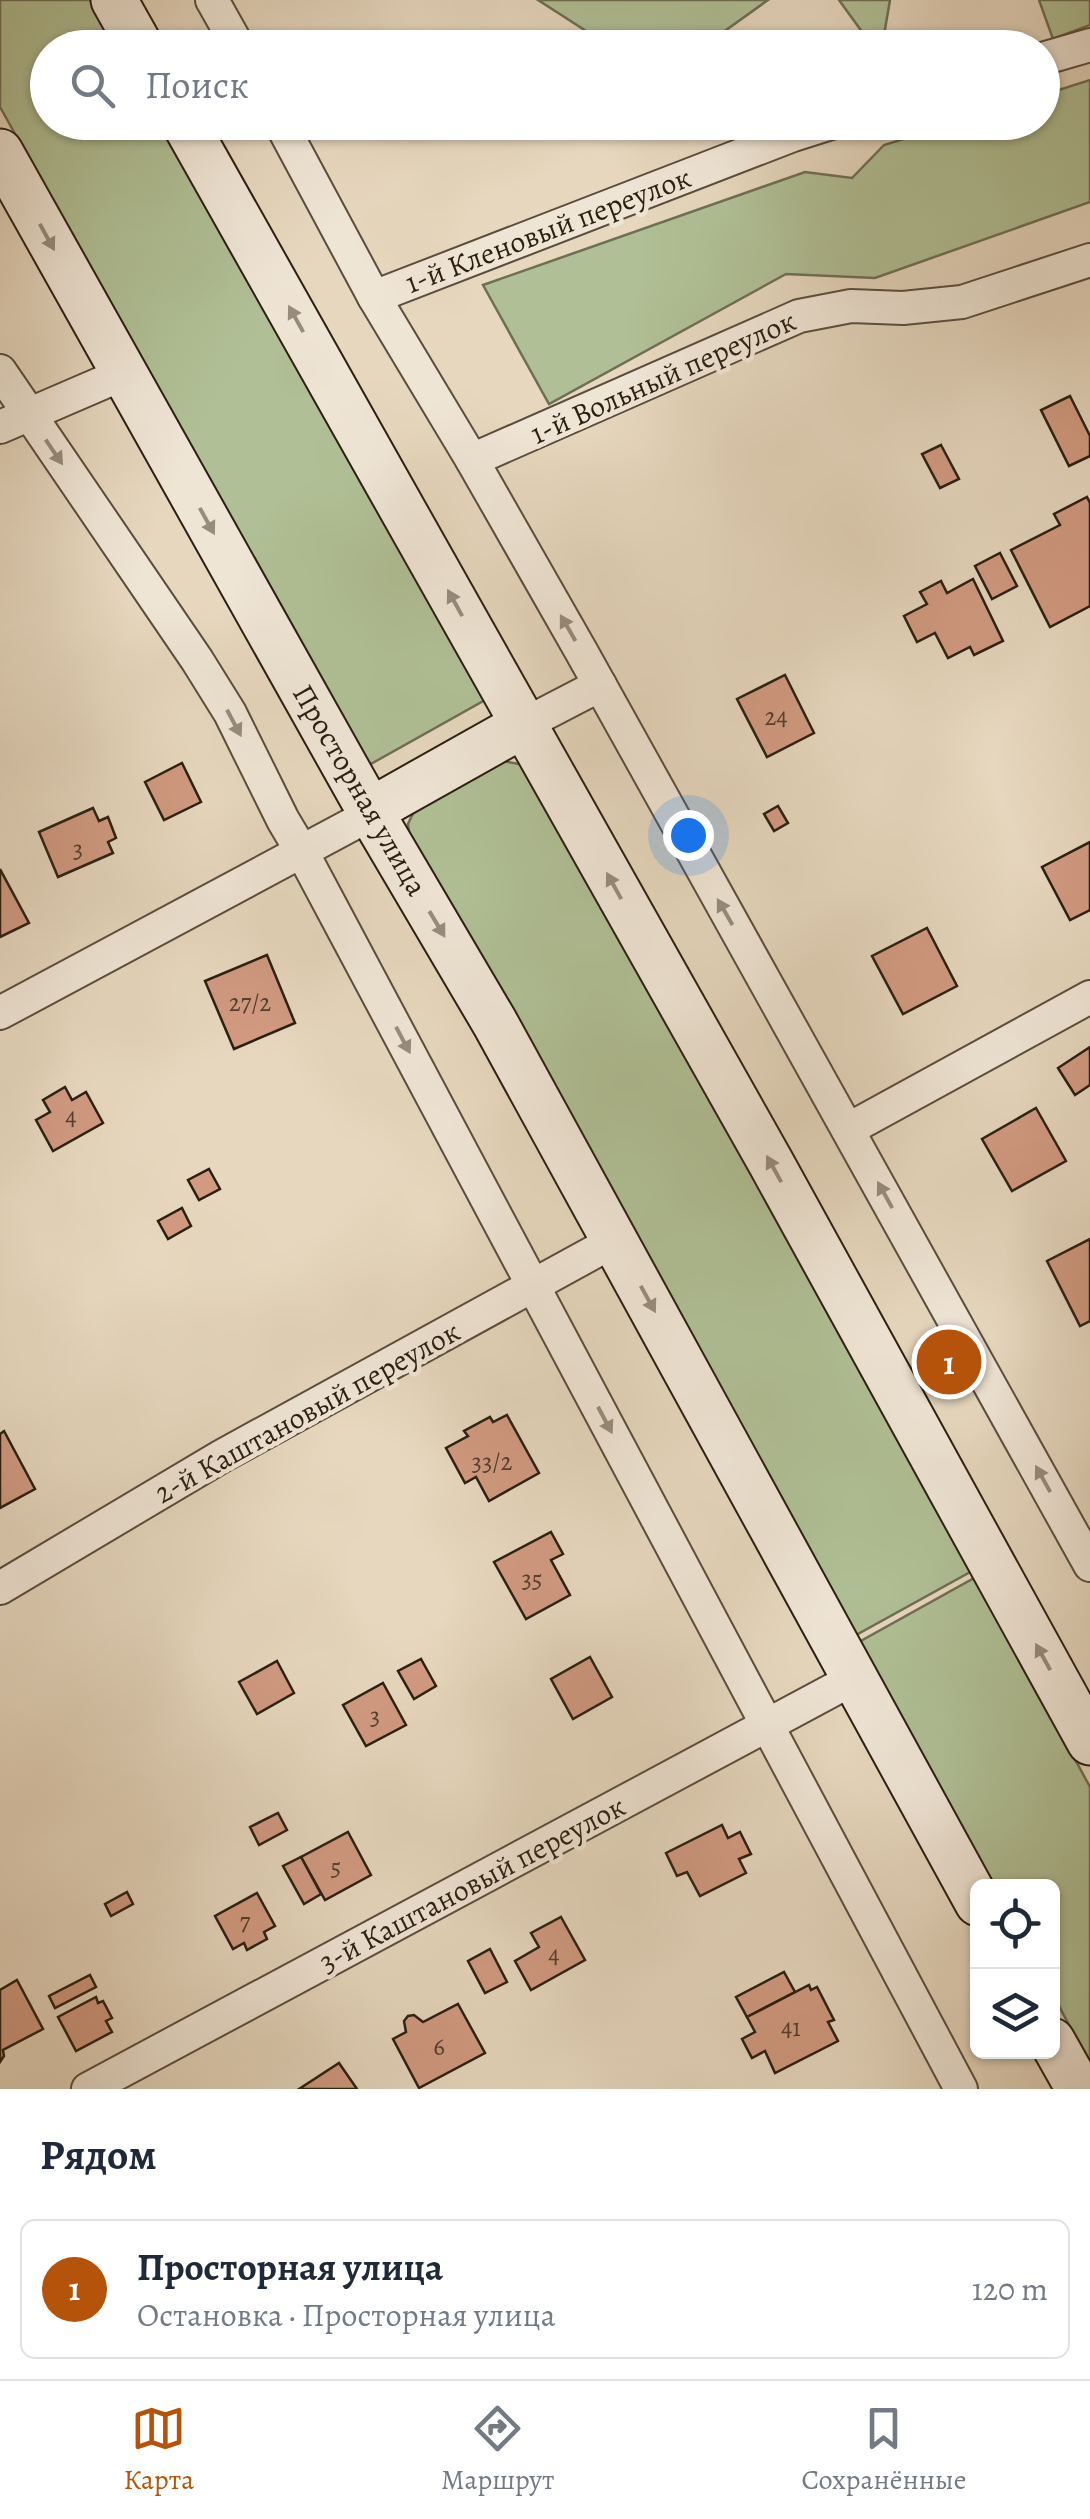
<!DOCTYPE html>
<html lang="ru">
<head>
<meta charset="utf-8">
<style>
  :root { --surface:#fff; --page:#f2f2f3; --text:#1f2937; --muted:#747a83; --line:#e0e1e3; --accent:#b45309 }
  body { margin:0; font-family:Alegreya,serif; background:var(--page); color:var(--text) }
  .controls { position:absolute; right:30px; bottom:30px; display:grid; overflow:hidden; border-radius:15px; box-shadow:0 2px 8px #0004 }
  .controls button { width:90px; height:90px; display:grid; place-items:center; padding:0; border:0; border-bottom:2px solid var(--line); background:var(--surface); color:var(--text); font:50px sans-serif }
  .you { position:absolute; left:688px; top:835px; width:35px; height:35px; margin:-25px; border:8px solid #fff; border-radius:50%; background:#1a73e8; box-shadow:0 0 0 15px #1a73e833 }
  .badge { display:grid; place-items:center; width:65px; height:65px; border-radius:50%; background:var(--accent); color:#fff; font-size:32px; font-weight:700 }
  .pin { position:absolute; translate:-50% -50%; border:5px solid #fff; box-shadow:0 2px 10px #0006 }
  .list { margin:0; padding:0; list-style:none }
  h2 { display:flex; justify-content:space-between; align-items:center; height:130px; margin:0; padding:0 40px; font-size:42px }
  h2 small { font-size:32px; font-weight:400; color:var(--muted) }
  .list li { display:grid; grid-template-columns:65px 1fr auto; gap:30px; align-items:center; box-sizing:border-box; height:140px; margin:0 20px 20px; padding:0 20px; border:2px solid var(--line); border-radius:15px }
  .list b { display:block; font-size:38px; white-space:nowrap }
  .list p { margin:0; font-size:32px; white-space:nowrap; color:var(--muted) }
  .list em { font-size:32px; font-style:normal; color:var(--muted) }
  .icon { flex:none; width:55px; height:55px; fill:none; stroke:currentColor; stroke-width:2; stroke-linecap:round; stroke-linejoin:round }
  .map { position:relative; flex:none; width:1090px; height:2089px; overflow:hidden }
  .search { position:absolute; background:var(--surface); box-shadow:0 2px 8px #0004; left:30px; right:30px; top:30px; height:110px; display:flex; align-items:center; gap:25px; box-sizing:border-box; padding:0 35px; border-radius:55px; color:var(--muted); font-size:38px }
  .sheet { height:290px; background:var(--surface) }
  nav { display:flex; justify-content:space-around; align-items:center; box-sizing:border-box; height:140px; border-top:2px solid var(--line); background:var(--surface); font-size:28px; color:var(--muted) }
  nav a { display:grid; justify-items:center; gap:5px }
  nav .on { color:var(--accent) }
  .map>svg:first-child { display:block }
  .green { fill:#b0bf95; stroke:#6e6f54; stroke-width:2.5 }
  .building { fill:#d19a81; stroke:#2b1f12; stroke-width:2.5 }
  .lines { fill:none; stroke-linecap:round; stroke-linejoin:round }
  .street-casing { stroke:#5a4d3d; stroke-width:36 }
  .secondary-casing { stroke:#2b1f12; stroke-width:49 }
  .street { stroke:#efe5d5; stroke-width:32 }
  .secondary { stroke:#efe5d5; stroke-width:45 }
  .oneway { fill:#978c7d }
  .labels { text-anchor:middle; stroke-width:9; stroke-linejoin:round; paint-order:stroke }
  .number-label { font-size:25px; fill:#543e2e }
  .street-label { font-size:30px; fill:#2b1f12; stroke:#efe5d5 }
</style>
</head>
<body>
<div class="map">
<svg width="1090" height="2089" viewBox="0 0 1090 2089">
  <rect width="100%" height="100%" fill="#e6d7be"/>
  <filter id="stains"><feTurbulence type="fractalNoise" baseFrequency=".002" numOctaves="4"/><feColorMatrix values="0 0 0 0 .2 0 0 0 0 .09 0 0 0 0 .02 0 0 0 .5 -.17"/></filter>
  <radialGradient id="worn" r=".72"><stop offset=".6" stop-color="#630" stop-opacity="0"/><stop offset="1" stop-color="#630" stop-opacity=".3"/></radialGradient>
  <g class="green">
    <path d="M0,0H90L117,47L48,48V122L159,123L485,700L369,765L0,107Z"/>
    <path d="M538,0H768L701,48L611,47Z"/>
    <path d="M839,0H890L882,47H873Z"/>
    <path d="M1039,0H1090V25L1053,39Z"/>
    <path d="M1090,80V202L875,278L786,274L549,404L483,285L805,172L852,178L884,145L955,123L1042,122L1043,95Z"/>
    <path d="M503,761L519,764L526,769L972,1571L856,1635L409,833L408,824L415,809Z"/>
    <path d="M976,1577L1090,1787V2064L1053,1995L1052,1886H993L859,1642Z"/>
  </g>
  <g class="building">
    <path d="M1070,396L1090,436V456L1069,466L1041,410Z"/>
    <path d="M941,445L959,479L940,488L922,454Z"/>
    <path d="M1087,497L1090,503V606L1050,627L1011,550L1060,525L1054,514Z"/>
    <path d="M1000,553L1017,586L992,599L975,566Z"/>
    <path d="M973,579L1003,641L974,655L970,647L948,658L935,633L917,642L904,616L927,604L920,592L941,581L947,593Z"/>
    <path d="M785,675L814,733L767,757L737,699Z"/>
    <path d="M182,763L201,802L164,820L145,782Z"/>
    <path d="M778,806L788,823L774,831L764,814Z"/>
    <path d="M93,808L99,821L108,817L116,838L108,842L113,853L58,877L39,832Z"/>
    <path d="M1090,842V910L1070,920L1042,867Z"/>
    <path d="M0,869L29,923L0,937Z"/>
    <path d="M927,928L957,986L903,1014L872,956Z"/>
    <path d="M267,955L295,1023L234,1049L205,981Z"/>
    <path d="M1090,1047V1085L1075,1095L1058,1068Z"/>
    <path d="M65,1087L72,1100L86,1092L103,1123L53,1151L36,1120L50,1112L43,1100Z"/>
    <path d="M1036,1108L1066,1161L1012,1191L982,1139Z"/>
    <path d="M209,1169L220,1189L199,1200L188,1180Z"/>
    <path d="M182,1208L191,1226L168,1239L158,1221Z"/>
    <path d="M1090,1239V1321L1080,1326L1047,1261Z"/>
    <path d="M507,1415L539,1473L489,1501L476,1477L465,1483L446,1448L468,1436L464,1431L490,1417L493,1422Z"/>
    <path d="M4,1431L35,1489L0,1508V1434Z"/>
    <path d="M551,1532L563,1554L551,1560L570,1595L526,1619L494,1562Z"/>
    <path d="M590,1657L612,1697L573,1719L551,1679Z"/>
    <path d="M421,1659L436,1686L414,1699L398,1671Z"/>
    <path d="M277,1661L294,1693L257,1714L239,1682Z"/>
    <path d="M383,1683L406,1725L366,1746L343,1705Z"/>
    <path d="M278,1813L287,1830L259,1845L250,1827Z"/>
    <path d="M722,1825L728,1838L740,1832L751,1854L739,1859L746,1873L700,1896L687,1872L677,1876L666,1853Z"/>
    <path d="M348,1832L371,1875L325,1900L301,1857Z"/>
    <path d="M301,1857L321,1894L304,1904L283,1866Z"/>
    <path d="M127,1892L133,1904L111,1916L105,1904Z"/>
    <path d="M257,1893L275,1926L264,1932L267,1939L247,1950L244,1943L233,1949L215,1916Z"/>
    <path d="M561,1917L585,1960L531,1990L515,1961L539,1947L531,1933Z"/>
    <path d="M490,1949L507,1982L485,1993L468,1961Z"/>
    <path d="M784,1972L795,1992L747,2017L736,1997Z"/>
    <path d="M90,1975L96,1987L55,2008L49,1996Z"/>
    <path d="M17,1980L43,2029L3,2050L4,2056L0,2062V1990Z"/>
    <path d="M809,1985L811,1990L817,1987L834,2020L828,2022L838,2041L775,2073L765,2051L752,2058L742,2039L755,2032L747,2017Z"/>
    <path d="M96,1997L98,2003L103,2001L112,2018L106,2021L112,2032L76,2051L58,2017Z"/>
    <path d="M458,2004L485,2053L419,2088L393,2039L406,2032L404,2021L408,2016L414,2015L423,2022Z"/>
    <path d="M339,2063L357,2089H299Z"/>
  </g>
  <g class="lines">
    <defs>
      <g id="street">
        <path d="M212,0L239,48"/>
        <path d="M1042,59L1090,45"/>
        <path d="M280,122L374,297L472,460L581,651L1090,1565"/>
        <path d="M374,297L793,135L834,122"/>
        <path d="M0,371L197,660L230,713L283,820L302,852L961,2089"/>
        <path d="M0,427L123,374"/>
        <path d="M472,460L799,316L851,306L903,308L962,302L1090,260"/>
        <path d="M523,725L600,685"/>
        <path d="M0,1013L362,819L370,811"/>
        <path d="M849,1129L1090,997"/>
        <path d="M0,1588L222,1456L616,1240"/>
        <path d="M88,2089L855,1678"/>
      </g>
      <g id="secondary">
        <path d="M114,0L141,48"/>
        <path d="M184,122L771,1163L1090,1742"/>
        <path d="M0,152L370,811L495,1023L978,1903"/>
        <path d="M370,811L523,725"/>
        <path d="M1052,2041L1079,2089"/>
      </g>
    </defs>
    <use href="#street" class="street-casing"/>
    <use href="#secondary" class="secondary-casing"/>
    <use href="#street" class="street"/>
    <use href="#secondary" class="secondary"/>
  </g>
  <defs><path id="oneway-solid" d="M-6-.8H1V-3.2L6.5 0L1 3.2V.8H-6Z" transform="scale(2.5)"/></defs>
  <g class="oneway">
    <use href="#oneway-solid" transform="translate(47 237) rotate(61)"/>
    <use href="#oneway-solid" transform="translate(296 319) rotate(-119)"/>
    <use href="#oneway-solid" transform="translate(54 452) rotate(56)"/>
    <use href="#oneway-solid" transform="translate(207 521) rotate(61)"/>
    <use href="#oneway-solid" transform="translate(455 603) rotate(-119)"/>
    <use href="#oneway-solid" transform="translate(568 628) rotate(-120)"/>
    <use href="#oneway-solid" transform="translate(234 723) rotate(62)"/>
    <use href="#oneway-solid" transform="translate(614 886) rotate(-119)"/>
    <use href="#oneway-solid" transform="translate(725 912) rotate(-120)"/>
    <use href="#oneway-solid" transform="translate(437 924) rotate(59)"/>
    <use href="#oneway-solid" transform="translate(403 1040) rotate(62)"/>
    <use href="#oneway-solid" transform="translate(774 1169) rotate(-119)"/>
    <use href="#oneway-solid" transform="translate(885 1195) rotate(-119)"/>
    <use href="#oneway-solid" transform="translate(648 1299) rotate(61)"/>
    <use href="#oneway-solid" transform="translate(605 1420) rotate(62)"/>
    <use href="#oneway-solid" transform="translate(1043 1479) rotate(-119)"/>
    <use href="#oneway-solid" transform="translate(1043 1657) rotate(-119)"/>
  </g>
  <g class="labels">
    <g class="number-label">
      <text x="776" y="725">24</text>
      <text x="78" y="857">3</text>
      <text x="250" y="1011">27/2</text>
      <text x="71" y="1125">4</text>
      <text x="492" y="1470">33/2</text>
      <text x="532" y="1587">35</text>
      <text x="375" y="1724">3</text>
      <text x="336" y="1875">5</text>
      <text x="245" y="1930">7</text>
      <text x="554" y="1963">4</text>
      <text x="791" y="2036">41</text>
      <text x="439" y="2055">6</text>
    </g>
    <g class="street-label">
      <text transform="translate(548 230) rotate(-21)" y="10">1-й Кленовый переулок</text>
      <text transform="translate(663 377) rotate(-24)" y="10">1-й Вольный переулок</text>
      <text transform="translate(360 790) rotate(60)" y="10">Просторная улица</text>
      <text transform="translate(307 1412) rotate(-29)" y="10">2-й Каштановый переулок</text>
      <text transform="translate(472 1884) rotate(-28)" y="10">3-й Каштановый переулок</text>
    </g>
  </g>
  <rect width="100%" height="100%" filter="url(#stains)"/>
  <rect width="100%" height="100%" fill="url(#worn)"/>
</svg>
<div class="controls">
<button><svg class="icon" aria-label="locate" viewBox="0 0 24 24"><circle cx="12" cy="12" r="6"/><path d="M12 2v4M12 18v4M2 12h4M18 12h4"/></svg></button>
<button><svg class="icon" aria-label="layers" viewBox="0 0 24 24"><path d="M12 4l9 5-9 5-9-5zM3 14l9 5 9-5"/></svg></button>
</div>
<div class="you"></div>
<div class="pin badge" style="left:949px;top:1362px">1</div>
<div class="search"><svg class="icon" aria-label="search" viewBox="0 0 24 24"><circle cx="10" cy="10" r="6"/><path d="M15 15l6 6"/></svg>Поиск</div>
</div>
<section class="sheet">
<h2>Рядом<small></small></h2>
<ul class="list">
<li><span class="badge">1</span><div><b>Просторная улица</b><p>Остановка · Просторная улица</p></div><em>120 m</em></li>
</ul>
</section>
<nav>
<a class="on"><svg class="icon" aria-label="map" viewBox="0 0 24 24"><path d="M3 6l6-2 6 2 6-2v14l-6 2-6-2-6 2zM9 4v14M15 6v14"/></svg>Карта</a>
<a><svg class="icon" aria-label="directions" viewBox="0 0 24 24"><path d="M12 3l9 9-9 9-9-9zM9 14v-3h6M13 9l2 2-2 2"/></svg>Маршрут</a>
<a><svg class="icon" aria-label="saved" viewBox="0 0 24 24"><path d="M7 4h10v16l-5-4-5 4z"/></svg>Сохранённые</a>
</nav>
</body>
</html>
